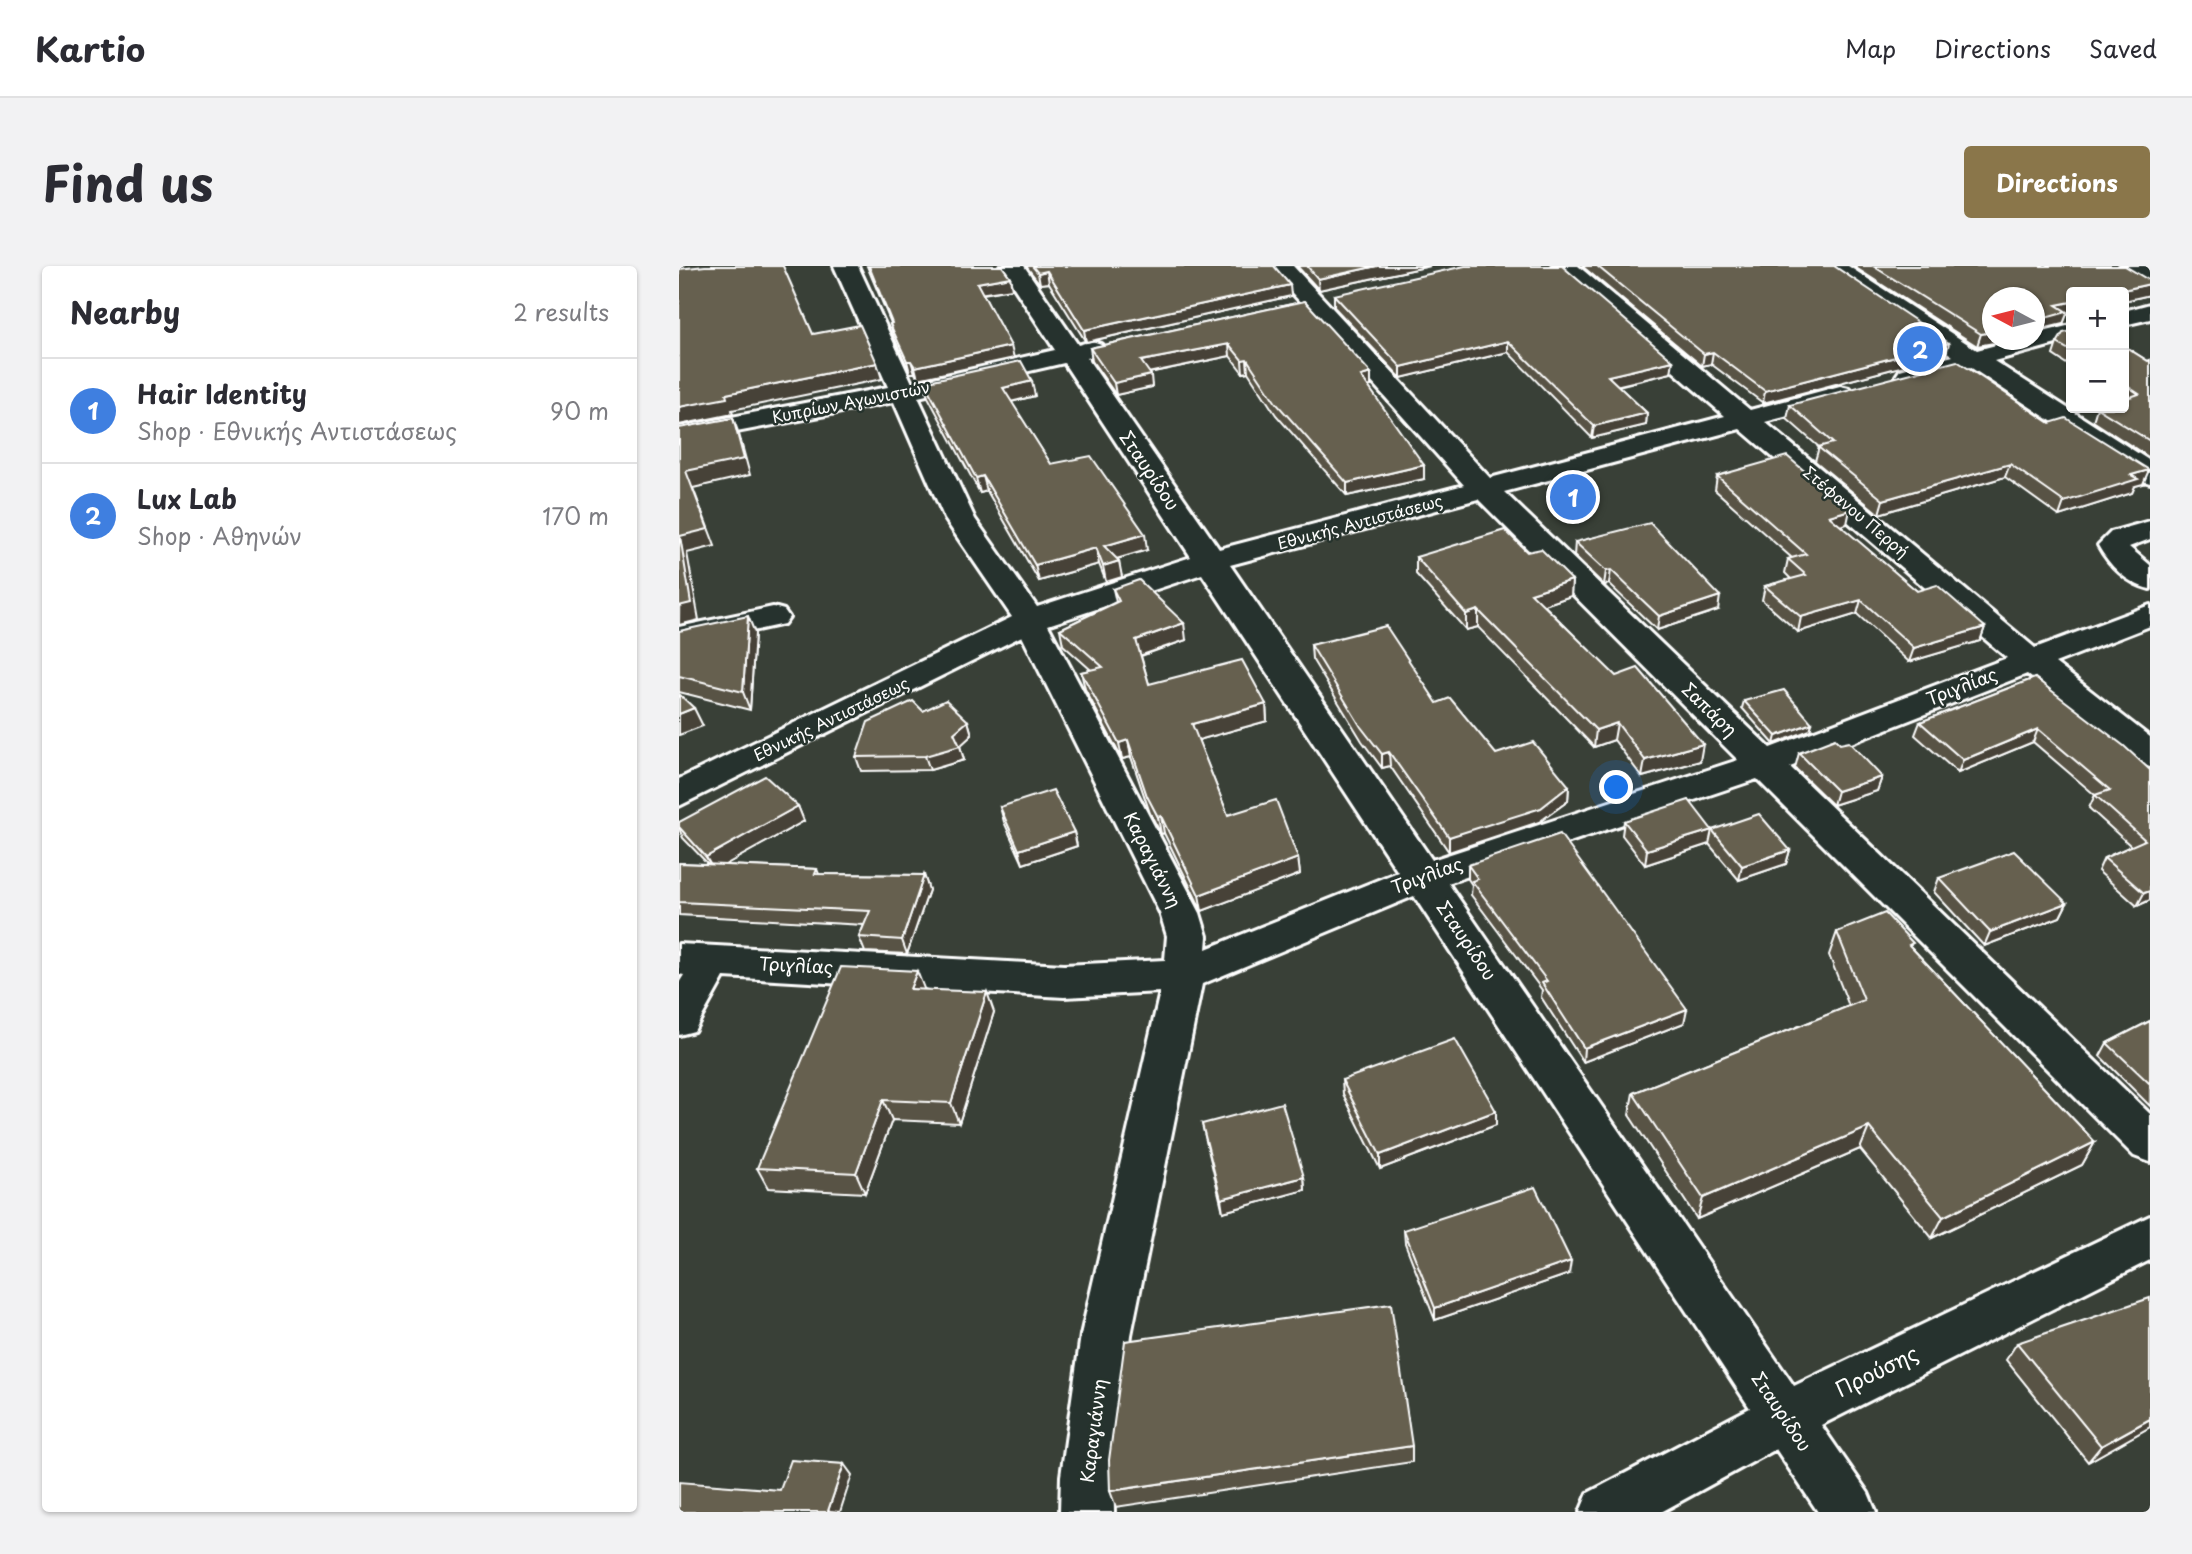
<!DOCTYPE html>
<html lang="en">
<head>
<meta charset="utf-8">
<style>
  :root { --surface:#fff; --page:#f2f2f3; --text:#2b2b33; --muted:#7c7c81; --line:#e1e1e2; --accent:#8a764a }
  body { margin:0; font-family:"Playpen Sans",sans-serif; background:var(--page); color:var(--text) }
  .controls { position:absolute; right:21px; top:21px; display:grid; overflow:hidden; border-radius:7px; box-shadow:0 2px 5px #0004 }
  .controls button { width:63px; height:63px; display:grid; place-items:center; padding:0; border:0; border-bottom:2px solid var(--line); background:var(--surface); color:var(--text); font:35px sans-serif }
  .compass { position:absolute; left:1303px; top:21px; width:63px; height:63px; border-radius:50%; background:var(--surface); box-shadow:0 2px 5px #0004; rotate:277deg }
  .you { position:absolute; left:938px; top:522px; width:24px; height:24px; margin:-18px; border:5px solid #fff; border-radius:50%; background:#1a73e8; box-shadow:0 0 0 10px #1a73e833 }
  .badge { display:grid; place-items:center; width:46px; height:46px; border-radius:50%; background:var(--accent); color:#fff; font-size:23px; font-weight:700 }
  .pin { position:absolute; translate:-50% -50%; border:4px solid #fff; box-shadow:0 2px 7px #0006 }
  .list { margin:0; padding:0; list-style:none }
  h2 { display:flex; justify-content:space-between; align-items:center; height:91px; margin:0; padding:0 28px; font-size:30px }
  h2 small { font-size:23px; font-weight:400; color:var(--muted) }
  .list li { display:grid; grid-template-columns:46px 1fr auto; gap:21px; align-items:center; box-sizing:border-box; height:105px; padding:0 28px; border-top:2px solid var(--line) }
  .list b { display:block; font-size:26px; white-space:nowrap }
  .list p { margin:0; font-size:23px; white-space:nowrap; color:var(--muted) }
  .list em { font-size:23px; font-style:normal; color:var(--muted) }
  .map { position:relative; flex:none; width:1471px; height:1246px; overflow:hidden; border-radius:7px }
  header { display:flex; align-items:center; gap:42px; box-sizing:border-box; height:98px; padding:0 35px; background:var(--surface); border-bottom:2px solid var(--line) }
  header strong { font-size:33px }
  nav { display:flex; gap:38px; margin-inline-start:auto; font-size:24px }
  .intro { display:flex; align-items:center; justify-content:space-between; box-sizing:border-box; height:168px; padding:0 42px }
  h1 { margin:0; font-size:49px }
  .button { padding:18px 32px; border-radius:7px; background:var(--accent); color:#fff; font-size:24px; font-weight:700 }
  main { display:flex; gap:42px; padding:0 42px }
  aside { flex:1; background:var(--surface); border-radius:7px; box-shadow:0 2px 5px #0004 }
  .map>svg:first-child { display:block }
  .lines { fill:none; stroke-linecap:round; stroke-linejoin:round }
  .minor-casing { stroke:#fff; stroke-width:6 }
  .minor { fill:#26332d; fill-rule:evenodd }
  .wall { fill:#585344; stroke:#fff; stroke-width:2 }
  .shaded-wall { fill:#474337; stroke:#fff; stroke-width:2 }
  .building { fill:#66604f; stroke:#fff; stroke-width:2 }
  .labels { text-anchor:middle; stroke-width:5; stroke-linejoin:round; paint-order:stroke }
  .far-street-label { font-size:16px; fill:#fff; stroke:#26332d }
  .street-label { font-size:18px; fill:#fff; stroke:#26332d }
  .near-street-label { font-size:21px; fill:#fff; stroke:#26332d }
</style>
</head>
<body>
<header>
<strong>Kartio</strong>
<nav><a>Map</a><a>Directions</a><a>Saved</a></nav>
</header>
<div class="intro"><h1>Find us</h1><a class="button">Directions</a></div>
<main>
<aside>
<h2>Nearby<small>2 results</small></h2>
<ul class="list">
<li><span class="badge" style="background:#3f7fe0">1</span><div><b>Hair Identity</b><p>Shop · Εθνικής Αντιστάσεως</p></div><em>90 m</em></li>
<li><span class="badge" style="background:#3f7fe0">2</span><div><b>Lux Lab</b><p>Shop · Αθηνών</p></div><em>170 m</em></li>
</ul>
</aside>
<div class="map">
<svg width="1471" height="1246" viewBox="0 0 1471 1246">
  <rect width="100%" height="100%" fill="#394037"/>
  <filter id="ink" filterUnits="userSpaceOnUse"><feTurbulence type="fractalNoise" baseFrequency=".0143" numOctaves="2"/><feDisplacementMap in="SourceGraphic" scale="14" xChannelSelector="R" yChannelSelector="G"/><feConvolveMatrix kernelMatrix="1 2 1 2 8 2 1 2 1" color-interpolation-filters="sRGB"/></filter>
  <g filter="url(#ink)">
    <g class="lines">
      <defs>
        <g id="minor">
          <path d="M155,0H179L233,117L376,84L321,0H345L399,79L413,75L422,78L426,83L422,88L408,92L540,283L785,219L589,0H614L811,212L1046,150L873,0H899L1071,144L1161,120L1170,122L1174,128L1170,134L1086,156L1356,382L1471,339V360L1376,397L1471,471V501L1459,497L1348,408L1111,501L1471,848V896L1455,890L1078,513L769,617L1115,1120L1471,950V994L1142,1159L1189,1227L1197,1246H1139L1097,1183L982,1246H901L909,1227L1071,1142L735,630L523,718L452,1069L434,1210L435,1246H381L382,1210L402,1069L481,726L385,731L45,711L15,765L0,769V717L5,709L0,708V678L385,699L486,694L488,670L481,647L343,370L0,540V513L333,351L266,253L215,136L0,177V161L209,121ZM385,97L512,291L358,341L296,253L239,131ZM1061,163L1328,392L1091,482L825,226ZM799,233L1059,494L753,594L551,299ZM523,308L719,606L527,683L528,670L521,647L369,359Z"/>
          <path d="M1141,0H1169L1298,84L1336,74H1356V68L1392,59V74L1315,95L1471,195V217L1461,214L1291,101L1230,118L1221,116L1217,110L1221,104L1274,90Z"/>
          <path d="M1441,0H1471V17L1445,5Z"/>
          <path d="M1471,38V53L1445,59V45Z"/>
          <path d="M1471,255V273L1450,281L1471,299V323C1448,318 1430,299 1419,279L1432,266Z"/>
          <path d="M94,341L105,344L110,351L105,358L0,381V361Z"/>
        </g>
      </defs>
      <use href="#minor" class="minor-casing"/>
      <use href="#minor" class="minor"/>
    </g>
    <g class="wall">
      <path d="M188,0H323L331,11L333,23L304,28L335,92L239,113L236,107H231L214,69L211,58L212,57Z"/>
      <path d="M347,0H595L612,30L407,76L370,17L361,18Z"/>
      <path d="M618,0H751L640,24Z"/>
      <path d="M903,0H1155L1267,89L1084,137L1032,98L1023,100Z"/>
      <path d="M1174,0H1446L1471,29L1445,35V26H1392V47L1388,48L1384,58L1313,74H1332L1298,80Z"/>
      <path d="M655,29L992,107L939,120L968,147L967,159L913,172L829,86L722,112L655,41Z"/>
      <path d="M626,35L692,120H689L745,213L668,230L597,149L569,106L564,107L551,90L470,107L473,121L437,129L413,95L411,82Z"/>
      <path d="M1392,65V101L1374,89L1378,77Z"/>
      <path d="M1445,80L1469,95L1471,94V192L1414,155L1418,142H1445Z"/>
      <path d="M245,116L356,130L332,136L372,198L468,284L438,293L443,311L427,316L420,298L360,315L308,225L301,227L249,131Z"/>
      <path d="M1111,139L1371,157L1464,218L1456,220L1453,227L1380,250L1326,211L1200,248L1136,195L1140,181L1108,153Z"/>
      <path d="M1038,210L1168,258L1161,260L1238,325L1306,361L1301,375L1230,396L1178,348L1119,366L1083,334L1086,320L1112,313L1106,307L1109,293L1113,292L1036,224Z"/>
      <path d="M896,276L1039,344L978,364L930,318L925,319L895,290Z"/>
      <path d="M848,286L893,314L892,330L865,339L1021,495L963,511L935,474L915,481L799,361L787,364L737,308V291Z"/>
      <path d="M434,323L507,374L462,390L470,418L587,438L588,455L519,474L549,549L619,592L621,608L523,645L485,567L482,568L471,547L452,491L443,493L406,423L402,406L412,404L384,379L381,363L437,336Z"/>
      <path d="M0,365L76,367L71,444L0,426Z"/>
      <path d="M632,379L758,437L817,488L890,520L889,535L860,556L770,586L711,500L703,502L683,475L633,393Z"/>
      <path d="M1356,412L1471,504V634L1458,640L1419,605L1425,592L1452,580L1410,542L1416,529L1354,476L1279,507L1236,469L1241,456Z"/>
      <path d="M1065,435L1133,457L1131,464L1095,478L1063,442Z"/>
      <path d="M244,445L289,455L293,469L281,480L285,494L251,504L182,505L177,491Z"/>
      <path d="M1161,478L1203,511L1198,525L1154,539L1116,502L1120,487Z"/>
      <path d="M119,540L125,555L45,599L138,603L140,608L245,609L250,624L228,688L186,686L180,671L185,659L0,649V597L29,598L4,572L0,563V556Z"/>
      <path d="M321,541L395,566L398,580L344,598L325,556Z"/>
      <path d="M945,555L1033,564L1111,584L1107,598L1060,614L1030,578L966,599L943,569Z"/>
      <path d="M789,599L1005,757L904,796L862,731L863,724L792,629L793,619L789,613Z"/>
      <path d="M1260,612L1388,637L1381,651L1305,680L1255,626Z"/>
      <path d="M1158,666L1232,681L1416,876L1403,899L1253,972L1181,883L1018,953L950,849L954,827L1170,740L1150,689Z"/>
      <path d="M245,723L315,746L280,857L213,854L186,927L89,922L78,902Z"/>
      <path d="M1471,755V840L1421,790L1428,777Z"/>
      <path d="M663,814L817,845V859L701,903L664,828Z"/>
      <path d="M523,858L625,911L626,924L544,946Z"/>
      <path d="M725,964L890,1008L756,1054L726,977Z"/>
      <path d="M1338,1077L1471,1161L1409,1196L1327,1094Z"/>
      <path d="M733,1180V1196L437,1241L431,1225Z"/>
    </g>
    <g class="shaded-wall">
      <path d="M698,0H751L640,24L639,13Z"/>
      <path d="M368,5L370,17L361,18L359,7Z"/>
      <path d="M331,11L333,23L300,28L298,17Z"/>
      <path d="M1471,18V29L1445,35V26H1435Z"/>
      <path d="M611,19L612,30L407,76L405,64Z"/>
      <path d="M1392,36V47L1388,48L1384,58L1355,65V58L1377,39Z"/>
      <path d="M1313,66V74H1332L1298,80L1302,68Z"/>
      <path d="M829,75V86L722,112V101Z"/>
      <path d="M1270,77L1267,89L1084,137L1086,125Z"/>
      <path d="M550,78L551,90L464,108L462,95Z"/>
      <path d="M332,80L335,92L239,113L236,101Z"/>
      <path d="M1034,86L1032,98L1023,100L1025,88Z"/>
      <path d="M568,93L569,106L564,107L563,94Z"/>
      <path d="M228,95H232L236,107H231Z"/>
      <path d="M994,95L992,107L928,122L929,110Z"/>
      <path d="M198,97L203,113L53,144L54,148L0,159V141L47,128Z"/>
      <path d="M692,107V120L682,122V110Z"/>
      <path d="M472,109L473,121L437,129L435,117Z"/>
      <path d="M353,115L356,130L327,137L324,122Z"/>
      <path d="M968,147L967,159L913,172L915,160Z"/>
      <path d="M54,152L60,168L71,209L14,222L36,280L8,287L20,354L0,359L1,270L7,205Z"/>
      <path d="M1331,198L1326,211L1200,248L1204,234Z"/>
      <path d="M745,199V213L668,230V217Z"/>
      <path d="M1470,204L1464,218L1456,220L1453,227L1380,250L1385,236L1452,209Z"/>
      <path d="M304,210L308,225L301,227L297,212Z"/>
      <path d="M1171,244L1168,258L1146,264L1150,250Z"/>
      <path d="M466,268L468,284L427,296L425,280Z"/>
      <path d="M417,282L420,298L360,315L356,299Z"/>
      <path d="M440,295L443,311L427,316L424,300Z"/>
      <path d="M932,304L930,318L925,319L927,305Z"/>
      <path d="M893,314L892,330L851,344L852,327Z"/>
      <path d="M1041,330L1039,344L978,364L980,350Z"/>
      <path d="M1182,334L1178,348L1119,366L1122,351Z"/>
      <path d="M799,344V361L787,364V348Z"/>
      <path d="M69,350L76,367L71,444L64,426Z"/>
      <path d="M505,357L507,374L460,390L457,374Z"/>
      <path d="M1306,361L1301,375L1230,396L1235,382Z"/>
      <path d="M587,438L588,455L516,475L513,458Z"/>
      <path d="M15,442L24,460L0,469V448Z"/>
      <path d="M289,455L293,469L281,480L285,494L251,504L246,490Z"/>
      <path d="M938,457L935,474L915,481L917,464Z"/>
      <path d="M1133,457L1131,464L1095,478L1097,470Z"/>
      <path d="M1359,463L1354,476L1279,507L1284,494Z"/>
      <path d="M449,474L452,491L443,493L440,477Z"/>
      <path d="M1024,478L1021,495L963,511L966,494Z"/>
      <path d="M710,486L711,500L703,502V488Z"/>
      <path d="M1203,511L1198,525L1154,539L1158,525Z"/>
      <path d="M890,520L889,535L860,556L770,586V571Z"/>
      <path d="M119,540L125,555L35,605L27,591Z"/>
      <path d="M482,550L485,567L482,568L479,551Z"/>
      <path d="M1033,564L1030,578L966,599L968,584Z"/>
      <path d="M395,566L398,580L344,598L340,584Z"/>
      <path d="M1111,584L1107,598L1060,614L1063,600Z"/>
      <path d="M619,592L621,608L523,645L520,629Z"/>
      <path d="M245,609L250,624L228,688L223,674Z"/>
      <path d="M1471,625V634L1458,640L1465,627Z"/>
      <path d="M1388,637L1381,651L1305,680L1311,666Z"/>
      <path d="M238,705L246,725L231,723Z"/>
      <path d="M308,726L315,746L280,857L272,837Z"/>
      <path d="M1008,743L1005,757L904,796L905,782Z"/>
      <path d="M204,834L213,854L186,927L177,907Z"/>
      <path d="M817,845V859L701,903V889Z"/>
      <path d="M1190,861L1181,883L1018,953L1024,932Z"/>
      <path d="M1416,876L1403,899L1253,972L1264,951Z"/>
      <path d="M625,911L626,924L544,946L542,933Z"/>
      <path d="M892,995L890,1008L756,1054V1042Z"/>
      <path d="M1471,1153V1161L1409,1196L1422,1180Z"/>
      <path d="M165,1198L173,1209L161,1246L149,1245Z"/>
    </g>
    <g class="building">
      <path d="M26,0H104L134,68L181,59L198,97L47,128L48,132L0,141V3Z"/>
      <path d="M190,0H323L331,11L298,17L332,80L236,101L232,95H228L211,58L213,57Z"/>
      <path d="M353,0H595L611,19L405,64L368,5L359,7Z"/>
      <path d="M628,0H698L639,13Z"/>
      <path d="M786,0H883L994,95L929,110L968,147L915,160L829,75L722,101L655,29Z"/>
      <path d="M918,0H1155L1270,77L1086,125L1034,86L1025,88Z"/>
      <path d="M1194,0H1446L1471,15V18L1435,26H1392V36L1377,39L1388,46L1359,54L1357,58H1355V32H1313V66L1302,68Z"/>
      <path d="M626,35L692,107L682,110L745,199L668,217L597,137L568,93L563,94L550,78L462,95L472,109L435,117L411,82Z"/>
      <path d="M1392,65V85L1378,77L1384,67Z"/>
      <path d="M1445,80L1469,95L1471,94V175L1418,142H1445V133L1460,128L1445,118Z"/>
      <path d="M342,95L353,115L324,122L372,198L412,190L466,268L425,280L440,295L424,300L417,282L356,299L304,210L297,212L245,116Z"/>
      <path d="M1278,95L1371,157L1387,152L1470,204L1452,209L1459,213L1385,236L1331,198L1204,234L1139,181L1154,177L1111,139Z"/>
      <path d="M54,152L65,193L7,205L29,263L1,270L12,337L0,340V162Z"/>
      <path d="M1108,190L1171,244L1150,250L1238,325L1258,319L1306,361L1235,382L1182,334L1122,351L1086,320L1127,309L1109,293L1127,288L1038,210Z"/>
      <path d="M971,257L1041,330L980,350L932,304L927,305L896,276Z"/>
      <path d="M826,264L848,286L862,283L893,314L852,327L937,410L959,402L1024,478L966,494L938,457L917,464L799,344L787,348L737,291Z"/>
      <path d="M460,314L505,357L457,374L470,418L563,394L587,438L513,458L549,549L597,534L619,592L520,629L482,550L479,551L468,530L449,474L440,477L402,406L424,401L381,363L440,335L434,323Z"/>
      <path d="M69,350L64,426L0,410V365Z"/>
      <path d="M707,360L758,437L771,432L817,488L854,476L890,520L862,542L770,571L710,486L703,488L682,461L632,379Z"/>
      <path d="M1356,412L1445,480L1471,504V625L1465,627L1425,592L1466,574L1416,529L1431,524L1359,463L1284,494L1241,456Z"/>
      <path d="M1105,424L1133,457L1097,470L1065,435Z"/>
      <path d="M0,428L15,442L0,448Z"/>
      <path d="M267,434L289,455L275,467L281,480L246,490L177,491L189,456L234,435L244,445Z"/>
      <path d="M1156,473L1161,478L1170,476L1203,511L1158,525L1120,487Z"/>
      <path d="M86,510L119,540L27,591L0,561V556Z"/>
      <path d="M374,524L395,566L340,584L321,541Z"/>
      <path d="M1010,534L1033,564L968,584L945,555Z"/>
      <path d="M1080,548L1111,584L1063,600L1033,564Z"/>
      <path d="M881,568L1008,743L905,782L863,717L868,715L793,615L799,613L789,599Z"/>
      <path d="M1335,585L1388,637L1311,666L1260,612Z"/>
      <path d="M0,597L138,603L136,608L245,609L223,674L180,671L191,645L0,636Z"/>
      <path d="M1206,647L1234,677L1230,679L1416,876L1264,951L1190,861L1024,932L954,827L1185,734L1158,666Z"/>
      <path d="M162,701L238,705L231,723L308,726L272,837L204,834L177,907L78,902Z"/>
      <path d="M1471,755V818L1428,777Z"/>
      <path d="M776,773L817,845L701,889L663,814Z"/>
      <path d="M603,837L625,911L542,933L523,858Z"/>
      <path d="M856,921L892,995L756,1042L725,964Z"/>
      <path d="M1471,1032V1153L1422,1180L1338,1077Z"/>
      <path d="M712,1038L733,1180L431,1225L430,1194L446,1075Z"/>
      <path d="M112,1194L165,1198L149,1245L157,1246H0V1216L101,1224Z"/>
    </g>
  </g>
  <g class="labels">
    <g class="far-street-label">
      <text transform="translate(172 136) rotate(-11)" y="6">Κυπρίων Αγωνιστών</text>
      <text transform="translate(1177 246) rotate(40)" y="6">Στέφανου Περρή</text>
      <text transform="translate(681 256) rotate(-15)" y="6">Εθνικής Αντιστάσεως</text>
      <text transform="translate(152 453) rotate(-26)" y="6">Εθνικής Αντιστάσεως</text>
    </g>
    <g class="street-label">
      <text transform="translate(470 205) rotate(56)" y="6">Σταυρίδου</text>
      <text transform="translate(1283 421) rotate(-21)" y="6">Τριγλίας</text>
      <text transform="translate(1030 444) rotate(44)" y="6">Σαπάρη</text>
      <text transform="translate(473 594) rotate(63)" y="6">Καραγιάννη</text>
      <text transform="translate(748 610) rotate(-20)" y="6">Τριγλίας</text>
      <text transform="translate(787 675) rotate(56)" y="6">Σταυρίδου</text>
      <text transform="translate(117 700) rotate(3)" y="6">Τριγλίας</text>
      <text transform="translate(1102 1146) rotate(56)" y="6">Σταυρίδου</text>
      <text transform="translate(415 1165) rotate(-83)" y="6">Καραγιάννη</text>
    </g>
    <g class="near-street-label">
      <text transform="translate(1198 1106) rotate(-26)" y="7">Προύσης</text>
    </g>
  </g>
</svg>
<div class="controls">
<button>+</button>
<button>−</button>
</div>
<svg class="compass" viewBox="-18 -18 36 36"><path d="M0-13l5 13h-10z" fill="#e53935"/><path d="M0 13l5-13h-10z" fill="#7c7c81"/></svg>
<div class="you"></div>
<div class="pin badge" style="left:894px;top:231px;background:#3f7fe0">1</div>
<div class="pin badge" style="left:1241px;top:83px;background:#3f7fe0">2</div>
</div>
</main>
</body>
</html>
